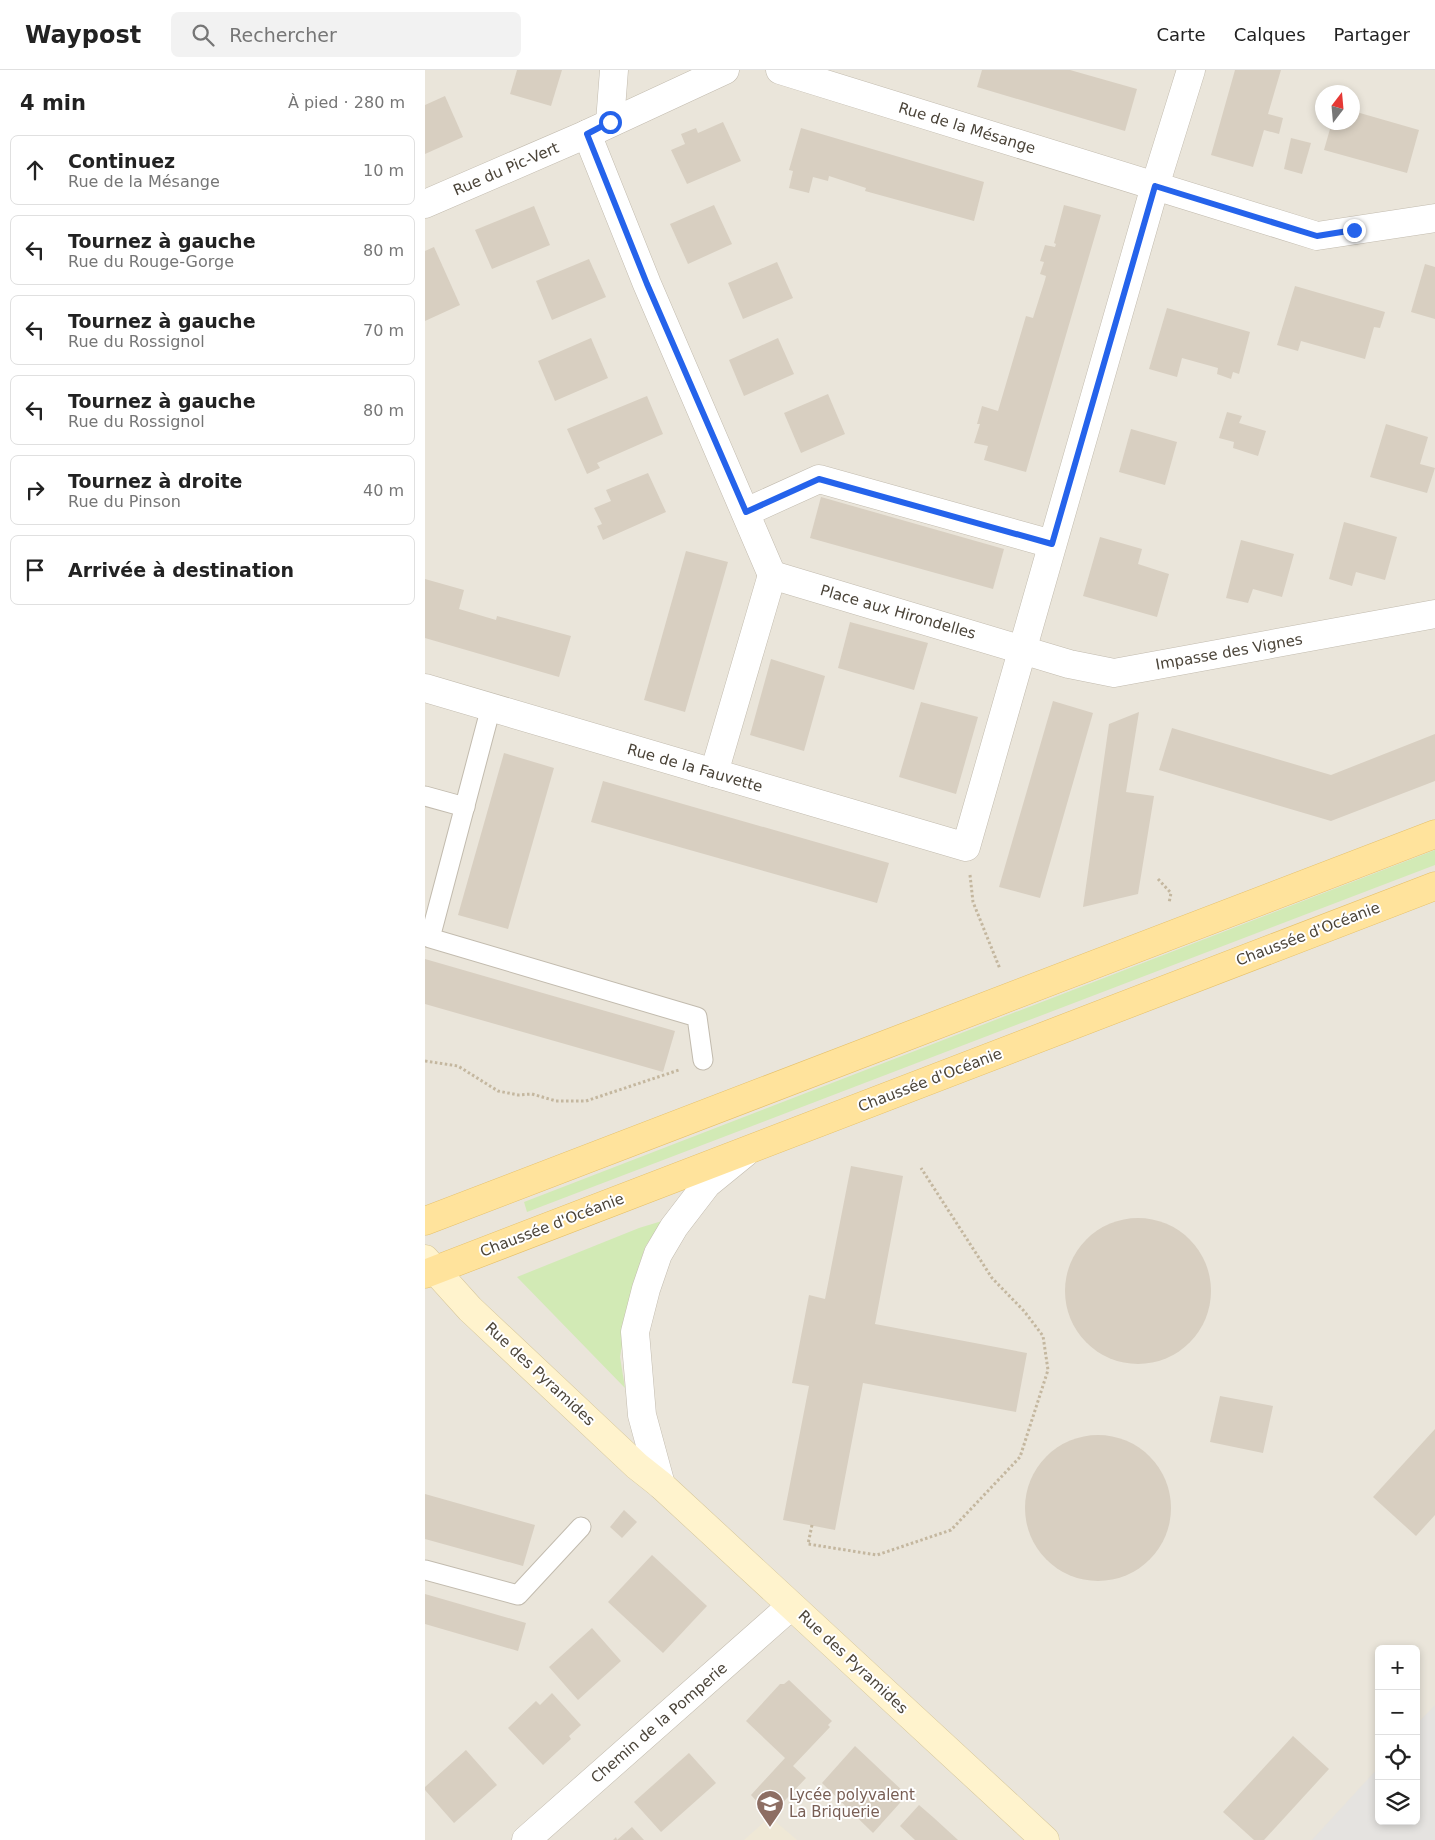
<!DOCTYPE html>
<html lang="fr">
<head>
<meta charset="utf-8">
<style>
  :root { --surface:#fff; --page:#f2f2f2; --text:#222; --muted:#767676; --line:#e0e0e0 }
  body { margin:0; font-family:"DejaVu Sans",sans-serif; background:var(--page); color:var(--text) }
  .controls { position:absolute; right:15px; bottom:15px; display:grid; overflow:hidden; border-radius:8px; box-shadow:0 2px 8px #0003 }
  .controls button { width:45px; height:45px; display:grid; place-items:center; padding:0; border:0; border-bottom:1px solid var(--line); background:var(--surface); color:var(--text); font:25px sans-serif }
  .compass { position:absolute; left:890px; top:15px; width:45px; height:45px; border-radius:50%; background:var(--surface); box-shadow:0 2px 8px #0003; rotate:16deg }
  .stop { position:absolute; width:15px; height:15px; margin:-11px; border:4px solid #2563eb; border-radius:50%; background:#fff }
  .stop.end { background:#2563eb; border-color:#fff; box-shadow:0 1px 5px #0008 }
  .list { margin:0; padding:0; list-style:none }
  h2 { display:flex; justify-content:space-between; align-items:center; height:65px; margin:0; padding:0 20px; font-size:21px }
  h2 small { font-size:16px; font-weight:400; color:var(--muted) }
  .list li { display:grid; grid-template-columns:32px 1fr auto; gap:15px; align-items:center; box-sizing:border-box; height:70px; margin:0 10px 10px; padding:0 10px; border:1px solid var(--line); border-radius:8px }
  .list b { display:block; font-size:19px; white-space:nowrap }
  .list p { margin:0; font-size:16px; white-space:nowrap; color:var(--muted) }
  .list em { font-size:16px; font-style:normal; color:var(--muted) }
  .icon { flex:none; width:28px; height:28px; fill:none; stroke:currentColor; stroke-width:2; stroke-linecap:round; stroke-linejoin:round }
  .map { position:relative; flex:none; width:1010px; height:1770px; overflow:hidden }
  header { display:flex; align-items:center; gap:30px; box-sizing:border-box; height:70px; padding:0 25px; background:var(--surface); border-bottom:1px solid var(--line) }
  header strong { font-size:24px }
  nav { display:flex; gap:28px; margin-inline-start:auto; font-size:18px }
  .search { width:350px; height:45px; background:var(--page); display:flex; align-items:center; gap:12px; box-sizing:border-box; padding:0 18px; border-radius:8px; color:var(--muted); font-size:19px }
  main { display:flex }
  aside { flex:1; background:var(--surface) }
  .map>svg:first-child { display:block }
  .residential { fill:#eae5da; fill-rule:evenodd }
  .education { fill:#efe8d6 }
  .green { fill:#d2eab5 }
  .parking { fill:#e5e3e0 }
  .building { fill:#d8cfc1 }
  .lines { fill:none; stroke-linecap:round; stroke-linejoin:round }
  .lane-casing { stroke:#c2bbae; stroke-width:21 }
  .street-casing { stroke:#c2bbae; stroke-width:29 }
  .secondary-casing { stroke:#d6c79b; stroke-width:29 }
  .primary-casing { stroke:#e6c16a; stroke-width:29 }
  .path { stroke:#c4b79f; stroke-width:3; stroke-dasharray:2.5 2.5; stroke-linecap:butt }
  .lane { stroke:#fff; stroke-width:19 }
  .street { stroke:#fff; stroke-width:28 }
  .secondary { stroke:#fff3cd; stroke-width:28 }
  .primary { stroke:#ffe39c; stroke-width:28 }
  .route { stroke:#2563eb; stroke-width:6 }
  .labels { text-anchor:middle; stroke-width:4; stroke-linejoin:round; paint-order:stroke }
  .street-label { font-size:15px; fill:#4b4439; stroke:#fff }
  .education-label { font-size:15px; fill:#785e54; stroke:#fff; text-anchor:start }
</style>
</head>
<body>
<header>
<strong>Waypost</strong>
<div class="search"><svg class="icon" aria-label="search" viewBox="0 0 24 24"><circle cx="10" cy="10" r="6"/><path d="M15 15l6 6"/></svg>Rechercher</div>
<nav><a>Carte</a><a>Calques</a><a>Partager</a></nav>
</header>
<main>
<aside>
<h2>4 min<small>À pied · 280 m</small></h2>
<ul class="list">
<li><svg class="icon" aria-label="ahead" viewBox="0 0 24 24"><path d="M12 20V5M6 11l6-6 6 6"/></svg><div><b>Continuez</b><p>Rue de la Mésange</p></div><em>10 m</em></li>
<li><svg class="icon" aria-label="left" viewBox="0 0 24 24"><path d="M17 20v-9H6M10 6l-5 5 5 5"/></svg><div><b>Tournez à gauche</b><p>Rue du Rouge-Gorge</p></div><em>80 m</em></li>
<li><svg class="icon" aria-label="left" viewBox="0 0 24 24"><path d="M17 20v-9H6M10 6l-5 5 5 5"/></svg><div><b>Tournez à gauche</b><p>Rue du Rossignol</p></div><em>70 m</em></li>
<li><svg class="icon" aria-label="left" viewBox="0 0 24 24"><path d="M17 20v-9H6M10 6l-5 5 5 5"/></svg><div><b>Tournez à gauche</b><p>Rue du Rossignol</p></div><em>80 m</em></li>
<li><svg class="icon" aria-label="right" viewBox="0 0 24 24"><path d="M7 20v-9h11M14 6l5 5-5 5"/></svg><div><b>Tournez à droite</b><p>Rue du Pinson</p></div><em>40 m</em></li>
<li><svg class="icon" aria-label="arrive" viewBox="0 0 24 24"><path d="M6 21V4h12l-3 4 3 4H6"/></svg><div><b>Arrivée à destination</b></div></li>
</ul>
</aside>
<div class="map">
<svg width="1010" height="1770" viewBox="0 0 1010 1770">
  <rect width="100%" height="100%" fill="#f6f3ec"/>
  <path class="residential" d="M0,0H1010V1770H0ZM898,22H928V52H898ZM954,1579H991V1751H954Z"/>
  <path class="education" d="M345,1747L372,1770H319Z"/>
  <g class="green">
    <path d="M1010,780V795L102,1142L99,1132Z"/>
    <path d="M237,1151L220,1177L206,1222L195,1287L200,1318L92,1207L214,1158Z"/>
  </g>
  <path class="parking" d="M1010,1635V1770H887L954,1697V1751H991V1655Z"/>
  <g class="building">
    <path d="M92,0H137L126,36L85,24Z"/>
    <path d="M557,0H645L712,19L700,61L552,17Z"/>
    <path d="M810,0H856L843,44L858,48L854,64L839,60L828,97L786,85Z"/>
    <path d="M20,26L38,67L0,84V35Z"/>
    <path d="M928,41L994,60L982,103L899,80L907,52H928Z"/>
    <path d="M298,52L316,91L262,114L246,80L260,74L256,64L271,58L273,63Z"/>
    <path d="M376,58L559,112L549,151L440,121L441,118L404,106L403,111L388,107L384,123L364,118L368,101L364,100Z"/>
    <path d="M866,68L886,73L877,104L859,99Z"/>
    <path d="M289,135L307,174L263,194L245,154Z"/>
    <path d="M639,135L676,145L601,402L559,390L563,376L549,373L555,354H552L557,336L573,341L601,246L608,248L620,210L621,206L615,204L619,192L615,191L620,175L630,177L631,174L629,173Z"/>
    <path d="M109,136L125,175L67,199L50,160Z"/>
    <path d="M9,177L35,235L0,251V181Z"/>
    <path d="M164,189L181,227L127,250L111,211Z"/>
    <path d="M352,192L368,228L318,249L303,213Z"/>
    <path d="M1000,194L1010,197V249L986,242Z"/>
    <path d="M870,216L960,242L955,258L949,257L940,289L876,271L873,281L852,275Z"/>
    <path d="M742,238L825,262L814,304L808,302L806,309L792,304L793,298L757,288L752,307L724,299Z"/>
    <path d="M166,268L183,308L130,331L113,291Z"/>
    <path d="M353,268L369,304L319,326L304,290Z"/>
    <path d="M403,324L420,364L376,383L359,343Z"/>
    <path d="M222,326L238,364L172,393L175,398L162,404L142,359Z"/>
    <path d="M802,342L817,346L814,353L841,361L833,386L808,378L809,372L794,368Z"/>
    <path d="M961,354L1003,367L995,394L1010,398L1002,423L945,407Z"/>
    <path d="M706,359L752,372L740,415L694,402Z"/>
    <path d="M223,403L241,442L178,470L172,456L177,454L169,438L186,431L181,420Z"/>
    <path d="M396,427L579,479L568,519L385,468Z"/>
    <path d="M919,452L972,467L960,510L931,502L927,516L904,509Z"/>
    <path d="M675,467L717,479L713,494L744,504L732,547L658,526Z"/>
    <path d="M816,470L869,484L857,527L828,519L823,533L801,528Z"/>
    <path d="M261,481L303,492L260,642L219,630Z"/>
    <path d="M0,509L39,520L34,539L71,550L72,546L146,566L134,607L0,568Z"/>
    <path d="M425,552L503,573L489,620L413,598Z"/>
    <path d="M346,589L400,606L379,681L325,665Z"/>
    <path d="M628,631L668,643L615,828L574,817Z"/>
    <path d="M496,632L553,647L531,724L474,707Z"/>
    <path d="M714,642L701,722L729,726L713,824L658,837L684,654Z"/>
    <path d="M747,658L906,705L1010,664V711L906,751L734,700Z"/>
    <path d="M79,683L129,698L83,859L33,845Z"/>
    <path d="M178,711L464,793L452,833L166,752Z"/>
    <path d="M0,889L250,961L238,1002L0,934Z"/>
    <path d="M426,1096L478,1106L450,1254L602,1283L591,1342L438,1313L410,1460L358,1450L384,1316L367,1313L384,1225L400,1229Z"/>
    <circle cx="713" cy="1221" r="73"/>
    <path d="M795,1326L848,1336L838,1383L785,1372Z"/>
    <path d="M1010,1359V1445L991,1466L948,1427Z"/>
    <circle cx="673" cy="1438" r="73"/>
    <path d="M0,1424L110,1455L98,1496L0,1469Z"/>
    <path d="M199,1440L212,1452L197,1468L185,1457Z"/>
    <path d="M227,1485L282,1536L238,1583L183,1532Z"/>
    <path d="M0,1524L101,1553L93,1581L0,1554Z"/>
    <path d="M167,1558L196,1591L153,1630L124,1597Z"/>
    <path d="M364,1610L407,1651L403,1655L405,1657L368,1696L381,1708L345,1746L326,1725L360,1688L321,1651L355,1614H359Z"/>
    <path d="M127,1623L156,1655L144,1666L146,1669L118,1695L83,1658L111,1631L115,1635Z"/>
    <path d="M868,1666L904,1699L839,1770H829L798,1742Z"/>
    <path d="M430,1676L482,1725L448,1763L397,1713Z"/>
    <path d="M41,1680L72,1715L29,1753L0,1720V1717Z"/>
    <path d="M264,1683L291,1713L236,1762L209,1732Z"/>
    <path d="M494,1735L509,1748L533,1770H490L475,1756Z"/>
    <path d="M207,1757L219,1770H188L191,1767L192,1770Z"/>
  </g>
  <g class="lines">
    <defs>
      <g id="lane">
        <path d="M66,637L5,868L272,947L278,990"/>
        <path d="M0,726L40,737"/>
        <path d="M0,1500L93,1525L156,1457"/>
      </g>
      <g id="street">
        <path d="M355,0L892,166L1010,148"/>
        <path d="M185,52L189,0"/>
        <path d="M162,64L222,214L347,505"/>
        <path d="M0,134L162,64L300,0"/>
        <path d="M321,442L394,409L627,474"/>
        <path d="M347,505L644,594L689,603L1010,544"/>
        <path d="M0,618L541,777L730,116L766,0"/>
        <path d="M289,703L347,505"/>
        <path d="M236,1415L217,1345L210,1262L221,1219L233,1184L249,1157L282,1114L320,1083"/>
        <path d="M101,1770L366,1536"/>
      </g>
      <path id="secondary" d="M0,1189L45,1239L212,1396L236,1415L620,1770"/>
      <g id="primary">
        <path d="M0,1151L1010,764"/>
        <path d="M0,1204L1010,816"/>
      </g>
    </defs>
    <use href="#lane" class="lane-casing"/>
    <use href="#street" class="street-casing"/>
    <use href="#secondary" class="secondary-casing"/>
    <use href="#primary" class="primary-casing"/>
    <g class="path">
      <path d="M545,805L548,832L575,899"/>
      <path d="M733,809L746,823L744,833"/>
      <path d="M0,991L33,996L73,1021L93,1025L107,1024L131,1031H161L254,1000"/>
      <path d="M387,1455L383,1474L452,1485L526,1460L595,1387L623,1300L618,1266L599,1241L567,1208L496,1098"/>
    </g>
    <use href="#lane" class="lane"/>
    <use href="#street" class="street"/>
    <use href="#secondary" class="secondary"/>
    <use href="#primary" class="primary"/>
  </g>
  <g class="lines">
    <path class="route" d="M185,52L162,64L222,214L321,442L394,409L627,474L730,116L892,166L929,160"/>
  </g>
  <defs>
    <symbol id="school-pin" viewBox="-11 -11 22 30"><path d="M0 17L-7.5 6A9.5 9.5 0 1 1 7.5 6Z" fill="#8d6e63" stroke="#fff"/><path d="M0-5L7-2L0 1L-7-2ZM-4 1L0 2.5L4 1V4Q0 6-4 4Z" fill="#fff"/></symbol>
  </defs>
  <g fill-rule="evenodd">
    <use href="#school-pin" x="329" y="1718" width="32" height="43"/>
  </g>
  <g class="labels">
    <g class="street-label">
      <text transform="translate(542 58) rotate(17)" y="5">Rue de la Mésange</text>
      <text transform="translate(81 99) rotate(-23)" y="5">Rue du Pic-Vert</text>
      <text transform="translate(473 542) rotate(16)" y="5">Place aux Hirondelles</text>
      <text transform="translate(804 582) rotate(-10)" y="5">Impasse des Vignes</text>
      <text transform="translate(270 698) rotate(16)" y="5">Rue de la Fauvette</text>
      <text transform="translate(883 864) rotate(-21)" y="5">Chaussée d'Océanie</text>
      <text transform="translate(505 1010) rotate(-21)" y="5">Chaussée d'Océanie</text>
      <text transform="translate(127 1155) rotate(-21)" y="5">Chaussée d'Océanie</text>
      <text transform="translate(115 1304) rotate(43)" y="5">Rue des Pyramides</text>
      <text transform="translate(428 1592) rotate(43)" y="5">Rue des Pyramides</text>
      <text transform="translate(234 1653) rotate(-41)" y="5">Chemin de la Pomperie</text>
    </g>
    <g class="education-label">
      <text x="364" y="1730">Lycée polyvalent<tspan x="364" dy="17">La Briquerie</tspan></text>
    </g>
  </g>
</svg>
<div class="controls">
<button>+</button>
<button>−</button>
<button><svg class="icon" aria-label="locate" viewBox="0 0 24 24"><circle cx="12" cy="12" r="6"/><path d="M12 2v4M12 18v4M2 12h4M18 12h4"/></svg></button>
<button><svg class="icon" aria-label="layers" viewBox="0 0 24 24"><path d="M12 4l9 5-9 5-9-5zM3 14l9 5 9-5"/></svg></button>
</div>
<svg class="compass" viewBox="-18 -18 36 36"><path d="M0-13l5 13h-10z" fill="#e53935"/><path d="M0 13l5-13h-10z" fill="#767676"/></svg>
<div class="stop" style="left:185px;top:52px"></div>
<div class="stop end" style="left:929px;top:160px"></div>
</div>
</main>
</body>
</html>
